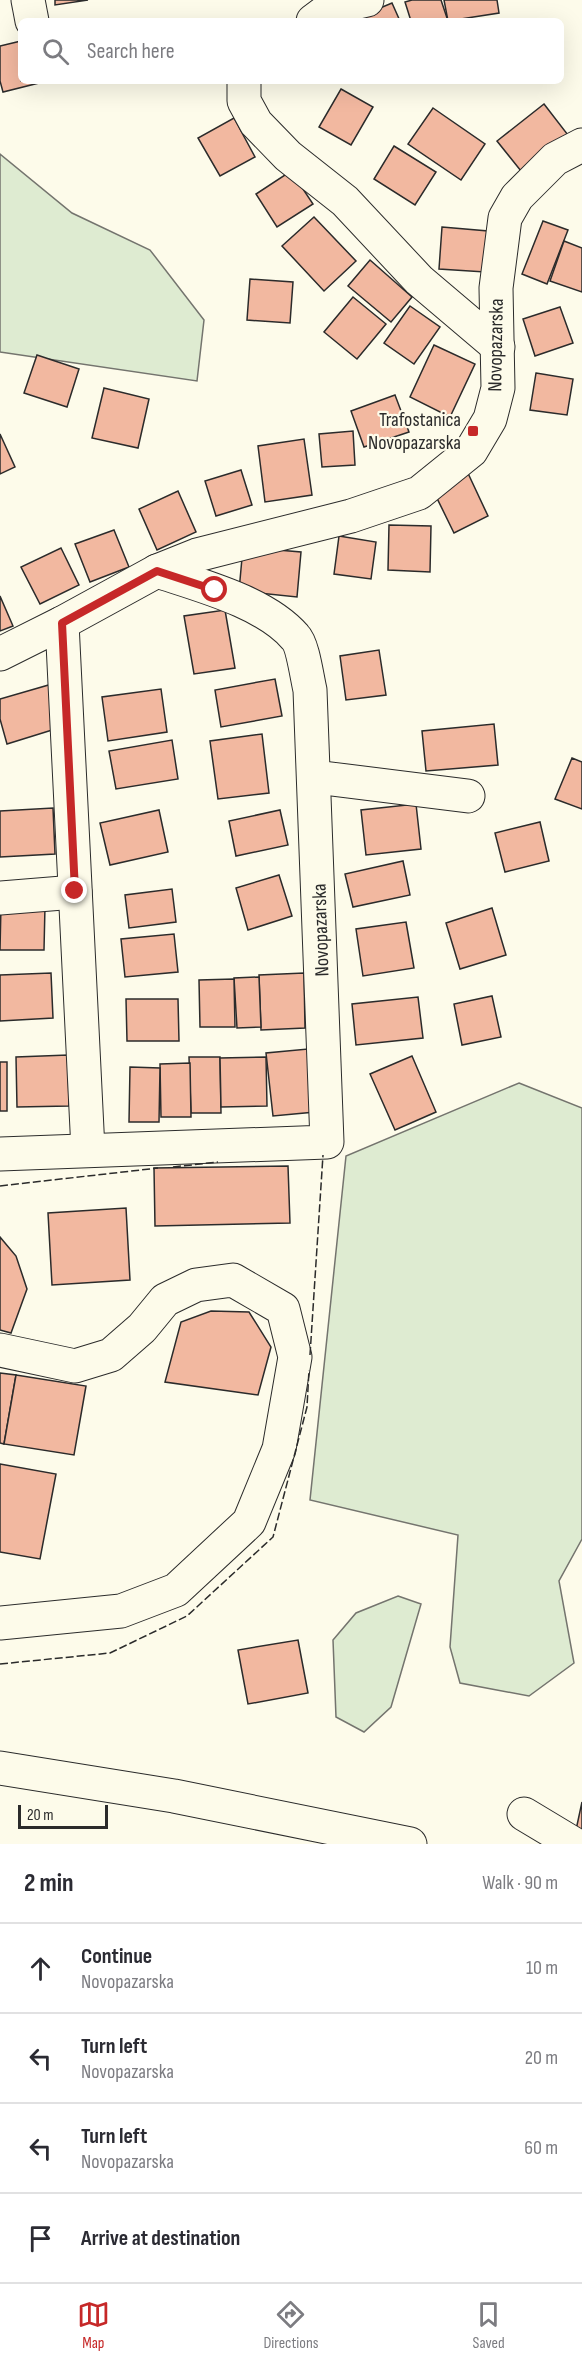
<!DOCTYPE html>
<html lang="en">
<head>
<meta charset="utf-8">
<style>
  :root { --surface:#fff; --page:#f7f7f7; --text:#2b2b33; --muted:#7c7c81; --line:#e1e1e2; --accent:#c62828 }
  body { margin:0; font-family:"Sofia Sans Condensed",sans-serif; background:var(--page); color:var(--text) }
  .scale { position:absolute; left:18px; bottom:15px; width:90px; box-sizing:border-box; padding-left:6px; border:3px solid #2b2b2b; border-top:0; font-size:16px; line-height:21px; white-space:nowrap; color:#2b2b2b; -webkit-text-stroke:4px #fdfbea; paint-order:stroke }
  .stop { position:absolute; width:18px; height:18px; margin:-14px; border:4px solid #c62828; border-radius:50%; background:#fff }
  .stop.end { background:#c62828; border-color:#fff; box-shadow:0 2px 6px #0008 }
  .list { margin:0; padding:0; list-style:none }
  h2 { display:flex; justify-content:space-between; align-items:center; height:78px; margin:0; padding:0 24px; font-size:26px }
  h2 small { font-size:20px; font-weight:400; color:var(--muted) }
  .list li { display:grid; grid-template-columns:39px 1fr auto; gap:18px; align-items:center; box-sizing:border-box; height:90px; padding:0 24px; border-top:2px solid var(--line) }
  .list b { display:block; font-size:22px; white-space:nowrap }
  .list p { margin:0; font-size:20px; white-space:nowrap; color:var(--muted) }
  .list em { font-size:20px; font-style:normal; color:var(--muted) }
  .icon { flex:none; width:33px; height:33px; fill:none; stroke:currentColor; stroke-width:2; stroke-linecap:round; stroke-linejoin:round }
  .map { position:relative; flex:none; width:582px; height:1844px; overflow:hidden }
  .search { position:absolute; background:var(--surface); box-shadow:0 6px 24px #0002; left:18px; right:18px; top:18px; height:66px; display:flex; align-items:center; gap:15px; box-sizing:border-box; padding:0 21px; border-radius:9px; color:var(--muted); font-size:22px }
  .sheet { height:438px; background:var(--surface) }
  nav { display:flex; justify-content:space-around; align-items:center; box-sizing:border-box; height:84px; border-top:2px solid var(--line); background:var(--surface); font-size:16px; color:var(--muted) }
  nav a { display:grid; justify-items:center; gap:3px }
  nav .on { color:var(--accent) }
  .map>svg:first-child { display:block }
  .green { fill:#deebd1; stroke:#74746e; stroke-width:1.5 }
  .building { fill:#f2b8a0; stroke:#2b2b2b; stroke-width:1.5 }
  .lines { fill:none; stroke-linecap:round; stroke-linejoin:round }
  .minor-casing { stroke:#2b2b2b; stroke-width:35 }
  .major-casing { stroke:#2b2b2b; stroke-width:35 }
  .minor { stroke:#fdfbea; stroke-width:33 }
  .major { stroke:#fdfbea; stroke-width:33 }
  .fence { stroke:#2b2b2b; stroke-width:1.5; stroke-dasharray:8 3; stroke-linecap:butt }
  .route { stroke:#c62828; stroke-width:8 }
  .poi-dot { fill:#c62828; stroke:#fdfbea; stroke-width:2 }
  .labels { text-anchor:middle; stroke-width:4.5; stroke-linejoin:round; paint-order:stroke }
  .street-label { font-size:20px; fill:#2b2b2b; stroke:#fdfbea }
  .poi-label { font-size:20px; fill:#2b2b2b; stroke:#fdfbea; text-anchor:end }
</style>
</head>
<body>
<div class="map">
<svg width="582" height="1844" viewBox="0 0 582 1844">
  <rect width="100%" height="100%" fill="#fdfbea"/>
  <g class="green">
    <path d="M0,154L72,213L150,250L204,320L197,381L0,352Z"/>
    <path d="M519,1083L582,1108V1539L559,1581L574,1663L529,1696L460,1683L450,1647L458,1535L310,1500L346,1156Z"/>
    <path d="M398,1596L421,1604L391,1707L364,1732L336,1717L333,1640L356,1613Z"/>
  </g>
  <g class="building">
    <path d="M55,0H88L55,5Z"/>
    <path d="M412,0H441L448,21H411L405,2Z"/>
    <path d="M444,0H497L499,13L448,21Z"/>
    <path d="M392,3L400,21H349Z"/>
    <path d="M21,41V81L43,82L3,92L0,81V46Z"/>
    <path d="M341,89L373,107L351,145L319,127Z"/>
    <path d="M544,104L568,135L521,171L497,141Z"/>
    <path d="M433,108L485,144L461,180L408,144Z"/>
    <path d="M234,118L255,157L220,176L198,138Z"/>
    <path d="M394,146L436,172L415,205L374,179Z"/>
    <path d="M291,171L313,204L277,227L256,194Z"/>
    <path d="M314,217L356,261L324,291L282,246Z"/>
    <path d="M543,221L568,230L547,284L522,274Z"/>
    <path d="M442,227L488,231L485,272L439,269Z"/>
    <path d="M564,241L582,248V292L550,281Z"/>
    <path d="M370,260L412,297L391,322L348,286Z"/>
    <path d="M250,279L293,282L290,323L247,320Z"/>
    <path d="M353,297L386,324L357,359L324,332Z"/>
    <path d="M410,306L440,327L414,364L384,343Z"/>
    <path d="M560,307L573,343L535,356L523,319Z"/>
    <path d="M434,345L475,364L450,417L410,397Z"/>
    <path d="M37,355L79,369L67,407L24,393Z"/>
    <path d="M536,373L573,379L567,415L530,410Z"/>
    <path d="M104,388L149,399L138,448L92,438Z"/>
    <path d="M395,395L409,432L364,447L351,411Z"/>
    <path d="M353,431L355,465L322,467L319,434Z"/>
    <path d="M0,434L15,467L0,474Z"/>
    <path d="M304,439L312,495L265,502L258,446Z"/>
    <path d="M466,469L488,516L454,533L431,486Z"/>
    <path d="M241,470L252,505L216,516L205,481Z"/>
    <path d="M178,491L196,532L157,550L139,509Z"/>
    <path d="M389,525L431,526L430,572L388,570Z"/>
    <path d="M114,530L129,567L90,582L75,544Z"/>
    <path d="M339,536L376,542L371,579L334,574Z"/>
    <path d="M243,547L301,552L297,597L239,591Z"/>
    <path d="M61,548L79,585L40,604L21,567Z"/>
    <path d="M0,596L13,626L0,631Z"/>
    <path d="M225,610L235,668L194,674L184,616Z"/>
    <path d="M379,650L386,695L346,700L340,656Z"/>
    <path d="M275,679L282,716L221,727L215,690Z"/>
    <path d="M52,684L65,726L7,744L0,719V699Z"/>
    <path d="M161,689L167,732L108,741L102,697Z"/>
    <path d="M494,724L498,765L426,771L422,731Z"/>
    <path d="M262,734L269,793L218,799L210,741Z"/>
    <path d="M172,740L178,779L116,789L109,751Z"/>
    <path d="M572,758L582,762V809L555,799Z"/>
    <path d="M416,804L421,849L366,855L361,810Z"/>
    <path d="M53,808L55,854L0,857V811Z"/>
    <path d="M159,810L168,852L110,865L100,823Z"/>
    <path d="M280,810L288,845L236,856L229,821Z"/>
    <path d="M540,822L549,861L505,872L495,833Z"/>
    <path d="M403,861L410,895L353,907L345,874Z"/>
    <path d="M279,875L292,916L248,930L236,888Z"/>
    <path d="M172,889L176,922L129,928L125,895Z"/>
    <path d="M1,905L45,906L44,950H0Z"/>
    <path d="M492,908L506,955L460,969L446,923Z"/>
    <path d="M406,922L414,968L363,976L356,929Z"/>
    <path d="M174,934L178,972L125,977L121,939Z"/>
    <path d="M51,973L53,1018L0,1021V975Z"/>
    <path d="M304,973L305,1028L261,1030L259,975Z"/>
    <path d="M259,977L261,1027L237,1028L234,978Z"/>
    <path d="M234,979L235,1027H200L199,980Z"/>
    <path d="M492,996L501,1037L462,1045L454,1004Z"/>
    <path d="M418,997L423,1038L356,1045L352,1004Z"/>
    <path d="M126,999H178L179,1041H127Z"/>
    <path d="M308,1049L315,1112L273,1116L266,1053Z"/>
    <path d="M68,1055L69,1106L17,1107L16,1057Z"/>
    <path d="M412,1056L436,1112L395,1130L370,1074Z"/>
    <path d="M189,1057H220L221,1113H191Z"/>
    <path d="M266,1057L267,1106L221,1107L220,1058Z"/>
    <rect x="0" y="1062" width="7" height="49"/>
    <path d="M190,1063L191,1117H161L160,1064Z"/>
    <path d="M130,1067L160,1068L159,1122H129Z"/>
    <path d="M288,1166L290,1223L155,1226L154,1168Z"/>
    <path d="M126,1208L130,1280L52,1285L48,1213Z"/>
    <path d="M0,1237L16,1256L27,1289L11,1333L0,1330Z"/>
    <path d="M211,1311L249,1312L271,1347L258,1395L165,1382L181,1322Z"/>
    <path d="M0,1373L16,1375L4,1444L0,1443Z"/>
    <path d="M16,1375L86,1386L74,1455L4,1444Z"/>
    <path d="M0,1464L56,1474L40,1559L0,1552Z"/>
    <path d="M298,1640L308,1693L248,1704L238,1650Z"/>
    <path d="M582,1802V1831L576,1830Z"/>
  </g>
  <g class="lines">
    <defs>
      <g id="minor">
        <path d="M28,0L32,21"/>
        <path d="M313,21L329,9L367,0"/>
        <path d="M244,81V101L256,123L288,156L345,201L419,280L498,347"/>
        <path d="M62,623L88,1150"/>
        <path d="M0,654L62,623L157,571L197,555L351,516L419,493L471,451L490,419L498,388L496,288L505,218L517,197L555,159L582,145"/>
        <path d="M315,777L468,796"/>
        <path d="M0,898L75,892"/>
        <path d="M0,1154L327,1142L310,690C307,678 303,645 295,637C265,602 199,585 157,571"/>
        <path d="M0,1350L75,1366L111,1355L142,1328L165,1300L196,1285L233,1280L283,1309L295,1357L279,1449L249,1522L176,1590L121,1611L0,1623"/>
        <path d="M524,1814L574,1844"/>
      </g>
      <path id="major" d="M0,1768L174,1796L410,1844"/>
    </defs>
    <use href="#minor" class="minor-casing"/>
    <use href="#major" class="major-casing"/>
    <use href="#minor" class="minor"/>
    <use href="#major" class="major"/>
    <g class="fence">
      <path d="M173,1167L218,1162"/>
      <path d="M0,1186L158,1168"/>
      <path d="M310,1355L323,1155"/>
      <path d="M0,1664L110,1653L187,1616L273,1537L307,1407L309,1370"/>
    </g>
  </g>
  <g class="lines">
    <path class="route" d="M75,891L62,623L157,571L215,590"/>
  </g>
  <rect class="poi-dot" x="467" y="425" width="12" height="12" rx="3"/>
  <g class="labels">
    <g class="street-label">
      <text transform="translate(495 345) rotate(-89)" y="7">Novopazarska</text>
      <text transform="translate(320 930) rotate(-92)" y="7">Novopazarska</text>
    </g>
    <g class="poi-label">
      <text x="461" y="426">Trafostanica<tspan x="461" dy="23">Novopazarska</tspan></text>
    </g>
  </g>
</svg>
<div class="scale">20 m</div>
<div class="stop" style="left:215px;top:590px"></div>
<div class="stop end" style="left:75px;top:891px"></div>
<div class="search"><svg class="icon" aria-label="search" viewBox="0 0 24 24"><circle cx="10" cy="10" r="6"/><path d="M15 15l6 6"/></svg>Search here</div>
</div>
<section class="sheet">
<h2>2 min<small>Walk · 90 m</small></h2>
<ul class="list">
<li><svg class="icon" aria-label="ahead" viewBox="0 0 24 24"><path d="M12 20V5M6 11l6-6 6 6"/></svg><div><b>Continue</b><p>Novopazarska</p></div><em>10 m</em></li>
<li><svg class="icon" aria-label="left" viewBox="0 0 24 24"><path d="M17 20v-9H6M10 6l-5 5 5 5"/></svg><div><b>Turn left</b><p>Novopazarska</p></div><em>20 m</em></li>
<li><svg class="icon" aria-label="left" viewBox="0 0 24 24"><path d="M17 20v-9H6M10 6l-5 5 5 5"/></svg><div><b>Turn left</b><p>Novopazarska</p></div><em>60 m</em></li>
<li><svg class="icon" aria-label="arrive" viewBox="0 0 24 24"><path d="M6 21V4h12l-3 4 3 4H6"/></svg><div><b>Arrive at destination</b></div></li>
</ul>
</section>
<nav>
<a class="on"><svg class="icon" aria-label="map" viewBox="0 0 24 24"><path d="M3 6l6-2 6 2 6-2v14l-6 2-6-2-6 2zM9 4v14M15 6v14"/></svg>Map</a>
<a><svg class="icon" aria-label="directions" viewBox="0 0 24 24"><path d="M12 3l9 9-9 9-9-9zM9 14v-3h6M13 9l2 2-2 2"/></svg>Directions</a>
<a><svg class="icon" aria-label="saved" viewBox="0 0 24 24"><path d="M7 4h10v16l-5-4-5 4z"/></svg>Saved</a>
</nav>
</body>
</html>
